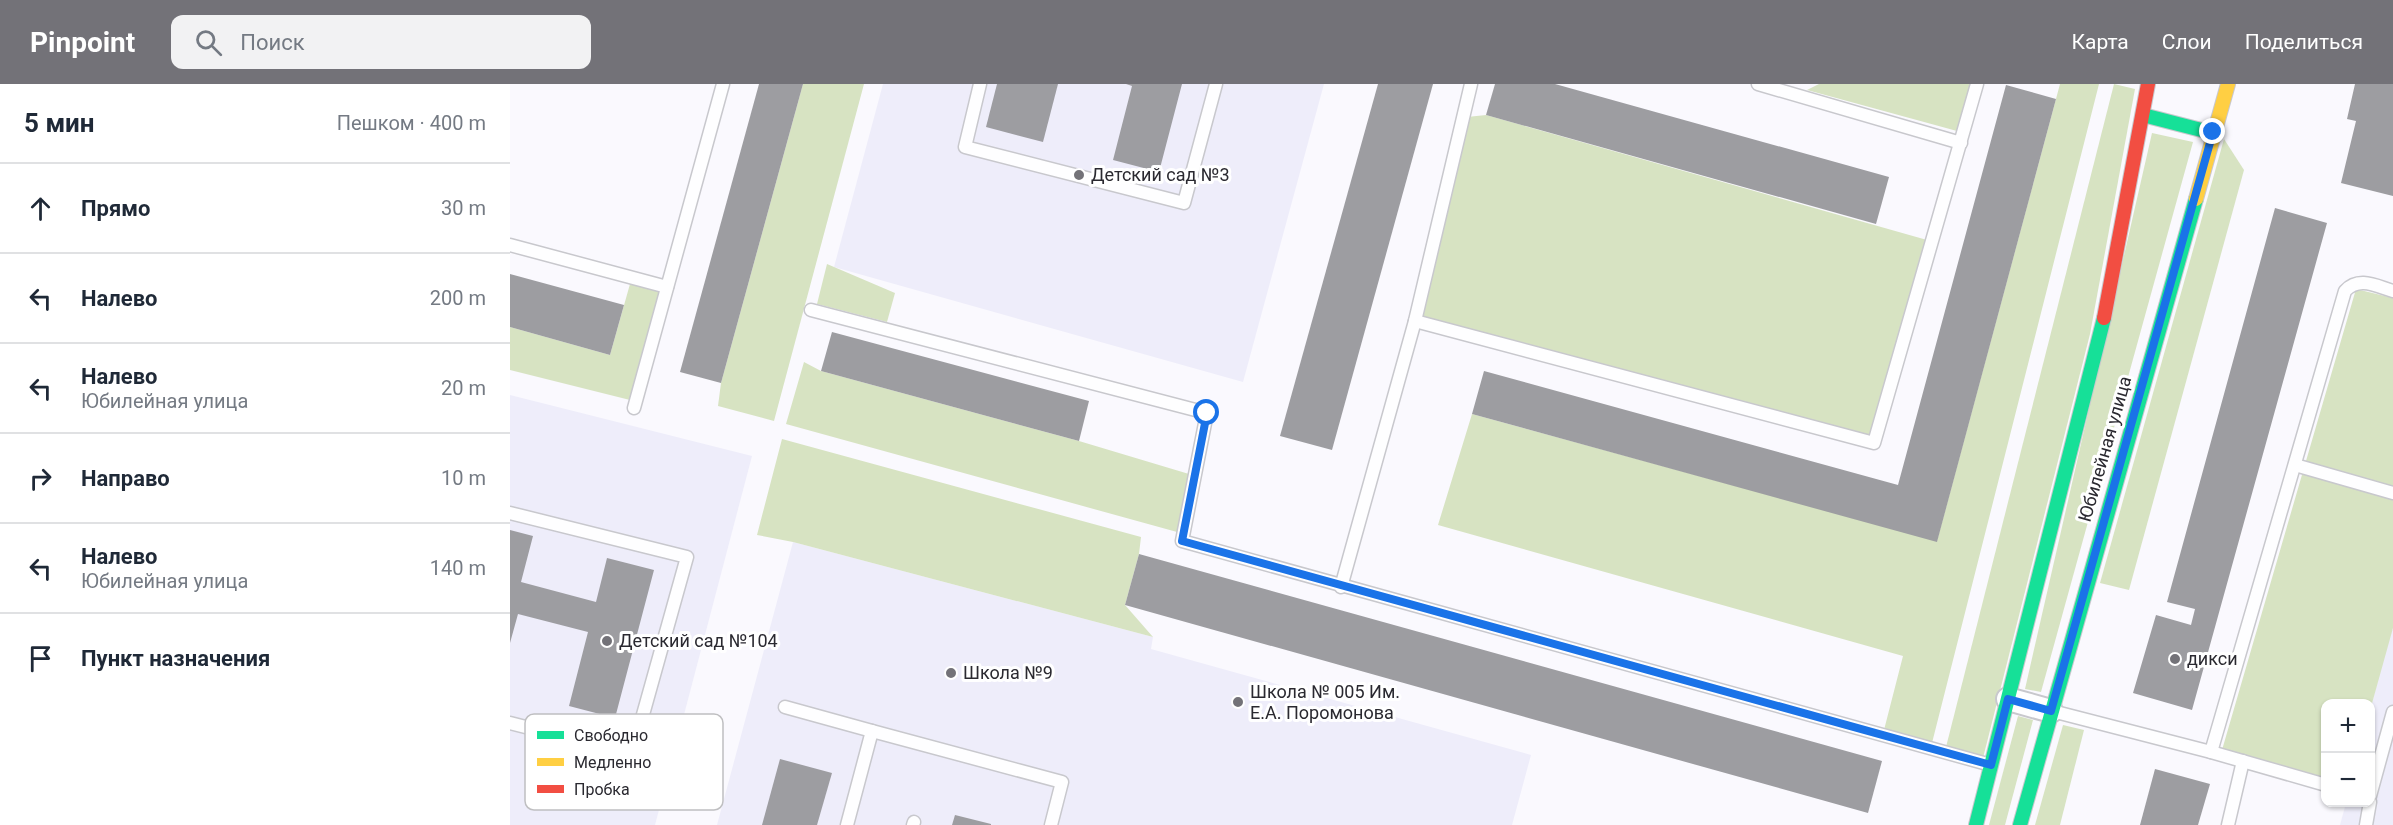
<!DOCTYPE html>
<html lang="ru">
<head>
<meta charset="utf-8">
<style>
  :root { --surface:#fff; --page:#f2f2f3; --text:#1f2937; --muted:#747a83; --line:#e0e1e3; --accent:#737278 }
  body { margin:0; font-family:Roboto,sans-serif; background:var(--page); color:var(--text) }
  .controls { position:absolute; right:18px; bottom:18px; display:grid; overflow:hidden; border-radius:12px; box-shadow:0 2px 4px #0004 }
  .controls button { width:54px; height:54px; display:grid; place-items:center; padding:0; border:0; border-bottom:2px solid var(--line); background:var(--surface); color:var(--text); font:30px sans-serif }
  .stop { position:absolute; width:18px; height:18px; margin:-14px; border:4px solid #1a73e8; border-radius:50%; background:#fff }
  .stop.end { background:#1a73e8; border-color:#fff; box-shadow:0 2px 6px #0008 }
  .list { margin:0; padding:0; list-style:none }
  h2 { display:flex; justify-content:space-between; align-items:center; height:78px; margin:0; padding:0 24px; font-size:26px }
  h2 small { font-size:20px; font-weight:400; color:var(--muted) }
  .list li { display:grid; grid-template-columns:39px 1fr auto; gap:18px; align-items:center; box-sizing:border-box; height:90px; padding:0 24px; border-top:2px solid var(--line) }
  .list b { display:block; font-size:22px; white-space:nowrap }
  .list p { margin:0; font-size:20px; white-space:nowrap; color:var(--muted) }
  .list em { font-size:20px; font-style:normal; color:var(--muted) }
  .icon { flex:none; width:33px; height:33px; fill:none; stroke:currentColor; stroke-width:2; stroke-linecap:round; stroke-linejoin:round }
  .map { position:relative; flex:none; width:1883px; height:741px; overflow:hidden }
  header { display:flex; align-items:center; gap:36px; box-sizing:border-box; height:84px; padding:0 30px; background:var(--accent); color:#fff }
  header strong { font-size:28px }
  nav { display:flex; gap:33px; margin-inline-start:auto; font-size:21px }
  .search { width:420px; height:54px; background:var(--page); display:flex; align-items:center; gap:15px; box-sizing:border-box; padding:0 21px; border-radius:12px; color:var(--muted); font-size:22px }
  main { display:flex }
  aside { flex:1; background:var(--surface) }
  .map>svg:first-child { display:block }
  .built { fill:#eeedfa }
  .green { fill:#d7e3c2 }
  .building { fill:#9d9da1 }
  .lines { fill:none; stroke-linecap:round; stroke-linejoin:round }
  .lane-casing { stroke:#c8c8cd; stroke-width:15 }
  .street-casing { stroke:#c8c8cd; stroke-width:26 }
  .fast-casing { stroke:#c8c8cd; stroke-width:16 }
  .slow-casing { stroke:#c8c8cd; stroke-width:16 }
  .jam-casing { stroke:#c8c8cd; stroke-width:16 }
  .lane { stroke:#fefeff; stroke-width:12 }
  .street { stroke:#fefeff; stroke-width:22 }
  .fast { stroke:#16e098; stroke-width:14 }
  .slow { stroke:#ffcf43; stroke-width:14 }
  .jam { stroke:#f24e42; stroke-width:14 }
  .route { stroke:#1a73e8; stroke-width:8 }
  .poi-dot { fill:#737278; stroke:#fff; stroke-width:2 }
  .labels { text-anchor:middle; stroke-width:6; stroke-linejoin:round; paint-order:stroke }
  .poi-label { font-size:18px; fill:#2a2930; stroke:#fff; text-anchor:start }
  .street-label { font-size:18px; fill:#2a2930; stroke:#fff }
  .key { fill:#fff; stroke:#bfbfc1; stroke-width:1.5 }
  .key-label { font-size:16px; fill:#2a2930 }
</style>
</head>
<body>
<header>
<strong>Pinpoint</strong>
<div class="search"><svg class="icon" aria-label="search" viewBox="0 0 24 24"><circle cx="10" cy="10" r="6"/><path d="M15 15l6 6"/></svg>Поиск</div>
<nav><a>Карта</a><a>Слои</a><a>Поделиться</a></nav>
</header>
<main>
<aside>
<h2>5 мин<small>Пешком · 400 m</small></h2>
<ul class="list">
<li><svg class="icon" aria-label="ahead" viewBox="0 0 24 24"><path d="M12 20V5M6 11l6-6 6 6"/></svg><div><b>Прямо</b></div><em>30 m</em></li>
<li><svg class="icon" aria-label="left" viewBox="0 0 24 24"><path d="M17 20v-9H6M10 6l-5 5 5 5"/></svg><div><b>Налево</b></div><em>200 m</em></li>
<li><svg class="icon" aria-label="left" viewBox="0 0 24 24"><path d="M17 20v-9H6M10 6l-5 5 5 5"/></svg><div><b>Налево</b><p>Юбилейная улица</p></div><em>20 m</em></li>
<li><svg class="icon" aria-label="right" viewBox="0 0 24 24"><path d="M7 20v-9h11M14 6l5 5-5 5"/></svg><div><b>Направо</b></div><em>10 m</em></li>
<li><svg class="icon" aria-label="left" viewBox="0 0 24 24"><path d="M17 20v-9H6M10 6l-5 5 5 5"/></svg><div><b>Налево</b><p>Юбилейная улица</p></div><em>140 m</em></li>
<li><svg class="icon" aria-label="arrive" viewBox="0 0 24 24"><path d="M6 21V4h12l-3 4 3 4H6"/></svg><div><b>Пункт назначения</b></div></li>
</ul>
</aside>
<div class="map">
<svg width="1883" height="741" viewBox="0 0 1883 741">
  <rect width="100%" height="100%" fill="#faf9fe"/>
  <g class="built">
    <path d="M373,0H814L733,298L324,183Z"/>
    <path d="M0,311L242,372L145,741H0Z"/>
    <path d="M283,458L643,553L641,565L1021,671L1002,741H207Z"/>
    <path d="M1881,545L1883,546V741H1830L1836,719L1860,718L1861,623Z"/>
  </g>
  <g class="green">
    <path d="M293,0H354L264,337L208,322L211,299Z"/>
    <path d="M1309,0H1460L1447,47L1297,6Z"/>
    <path d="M1550,0H1589L1422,659L1374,646L1393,572L928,441L962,330L1427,457Z"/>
    <path d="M1604,0L1625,5L1580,250L1473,674L1436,663Z"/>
    <path d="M976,31L1417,156L1360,352L912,233L957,33Z"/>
    <path d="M1642,49L1683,58L1531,608L1515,605Z"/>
    <path d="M1714,55L1734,86L1619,506L1590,499Z"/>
    <path d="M317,180L385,209L377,238L307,220Z"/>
    <path d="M120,200L150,207L120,316L0,286V243L100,271Z"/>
    <path d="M1846,205L1883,214V544L1861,623L1860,620H1816L1815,695L1712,666Z"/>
    <path d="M294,278L311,287L569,357L679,390L667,448L276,340Z"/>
    <path d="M272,355L631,453L629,470L615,521L643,553L283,458L247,451Z"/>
    <path d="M1508,632L1523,636L1495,741H1479Z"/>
    <path d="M1553,641L1574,646L1550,741H1525Z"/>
  </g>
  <g class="building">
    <path d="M249,0H293L211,299L170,288Z"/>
    <path d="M487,0H548L533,58L476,43Z"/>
    <path d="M616,0H672L649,88L603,76L622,2Z"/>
    <path d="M868,0H923L822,366L770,352Z"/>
    <path d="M985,0H1045L1379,93L1366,140L976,31Z"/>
    <path d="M1845,0H1883V112L1831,99L1846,37L1837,35Z"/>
    <path d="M1496,1L1546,15L1427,458L962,330L974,287L1388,401Z"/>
    <path d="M1765,124L1817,139L1682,626L1623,609L1646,531L1681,541L1685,525L1657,518Z"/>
    <path d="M0,190L114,221L100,271L0,243Z"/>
    <path d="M322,248L579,317L569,357L311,287Z"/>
    <path d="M0,446L23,452L11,498L86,518L97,474L144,486L105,634L59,622L78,548L8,530L0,559Z"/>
    <path d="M629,470L1372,677L1358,729L615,521Z"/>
    <path d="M270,675L322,689L307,741H252Z"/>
    <path d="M1645,685L1700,700L1688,741H1630Z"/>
    <path d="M445,731L481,740V741H442Z"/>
  </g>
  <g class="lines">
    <defs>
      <g id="lane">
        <path d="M470,0L455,63L674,119L706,0"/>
        <path d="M1248,0L1451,59"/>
        <path d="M0,161L157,203"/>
        <path d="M301,226L697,329L672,457L1481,681"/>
        <path d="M905,237L1364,359L1467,0"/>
        <path d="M124,324L213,0"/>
        <path d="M1785,381L1883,409"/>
        <path d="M0,429L177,473L122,670L0,639"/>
        <path d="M831,503L905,237L961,0"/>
        <path d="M275,623L362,647"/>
        <path d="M1542,627L1701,668L1835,207C1849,192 1866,202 1883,207"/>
        <path d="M1701,668L1816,701"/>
        <path d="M1860,712L1883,628"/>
        <path d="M337,741L362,647L552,698L541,741"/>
        <path d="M403,741L404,738"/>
        <path d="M1718,741L1733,677"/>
        <path d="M1856,741L1860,718"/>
      </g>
      <path id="street" d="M1498,615L1541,627"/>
      <g id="fast">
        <path d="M1633,31L1703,49"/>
        <path d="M1466,741L1594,234"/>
        <path d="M1510,741L1686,115"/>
      </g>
      <path id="slow" d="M1686,115L1718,0"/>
      <path id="jam" d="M1594,234L1638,0"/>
    </defs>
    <use href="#lane" class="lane-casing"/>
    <use href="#street" class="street-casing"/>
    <use href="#fast" class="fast-casing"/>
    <use href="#slow" class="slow-casing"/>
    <use href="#jam" class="jam-casing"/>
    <use href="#lane" class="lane"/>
    <use href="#street" class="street"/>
    <use href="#fast" class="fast"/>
    <use href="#slow" class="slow"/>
    <use href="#jam" class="jam"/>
  </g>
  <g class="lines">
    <path class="route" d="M697,329L672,457L1481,681L1498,615L1541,627L1703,48"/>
  </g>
  <g class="poi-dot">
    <circle cx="569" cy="91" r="6"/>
    <circle cx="97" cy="557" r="6"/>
    <circle cx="1665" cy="575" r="6"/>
    <circle cx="441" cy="589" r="6"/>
    <circle cx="728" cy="618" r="6"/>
  </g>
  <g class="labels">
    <g class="poi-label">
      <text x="581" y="97">Детский сад №3</text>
      <text x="109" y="563">Детский сад №104</text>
      <text x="1677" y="581">дикси</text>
      <text x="453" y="595">Школа №9</text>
      <text x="740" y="614">Школа № 005 Им.<tspan x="740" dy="21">Е.А. Поромонова</tspan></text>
    </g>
    <g class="street-label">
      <text transform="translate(1595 365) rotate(-74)" y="6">Юбилейная улица</text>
    </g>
  </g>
  <rect x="15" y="630" width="198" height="96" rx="9" class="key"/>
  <rect x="27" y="647" width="27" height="8" fill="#16e098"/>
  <rect x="27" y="674" width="27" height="8" fill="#ffcf43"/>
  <rect x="27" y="701" width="27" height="8" fill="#f24e42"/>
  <g class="key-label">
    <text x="64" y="657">Свободно</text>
    <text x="64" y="684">Медленно</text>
    <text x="64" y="711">Пробка</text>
  </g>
</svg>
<div class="controls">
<button>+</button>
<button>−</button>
</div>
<div class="stop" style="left:697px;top:329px"></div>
<div class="stop end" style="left:1703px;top:48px"></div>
</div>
</main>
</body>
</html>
